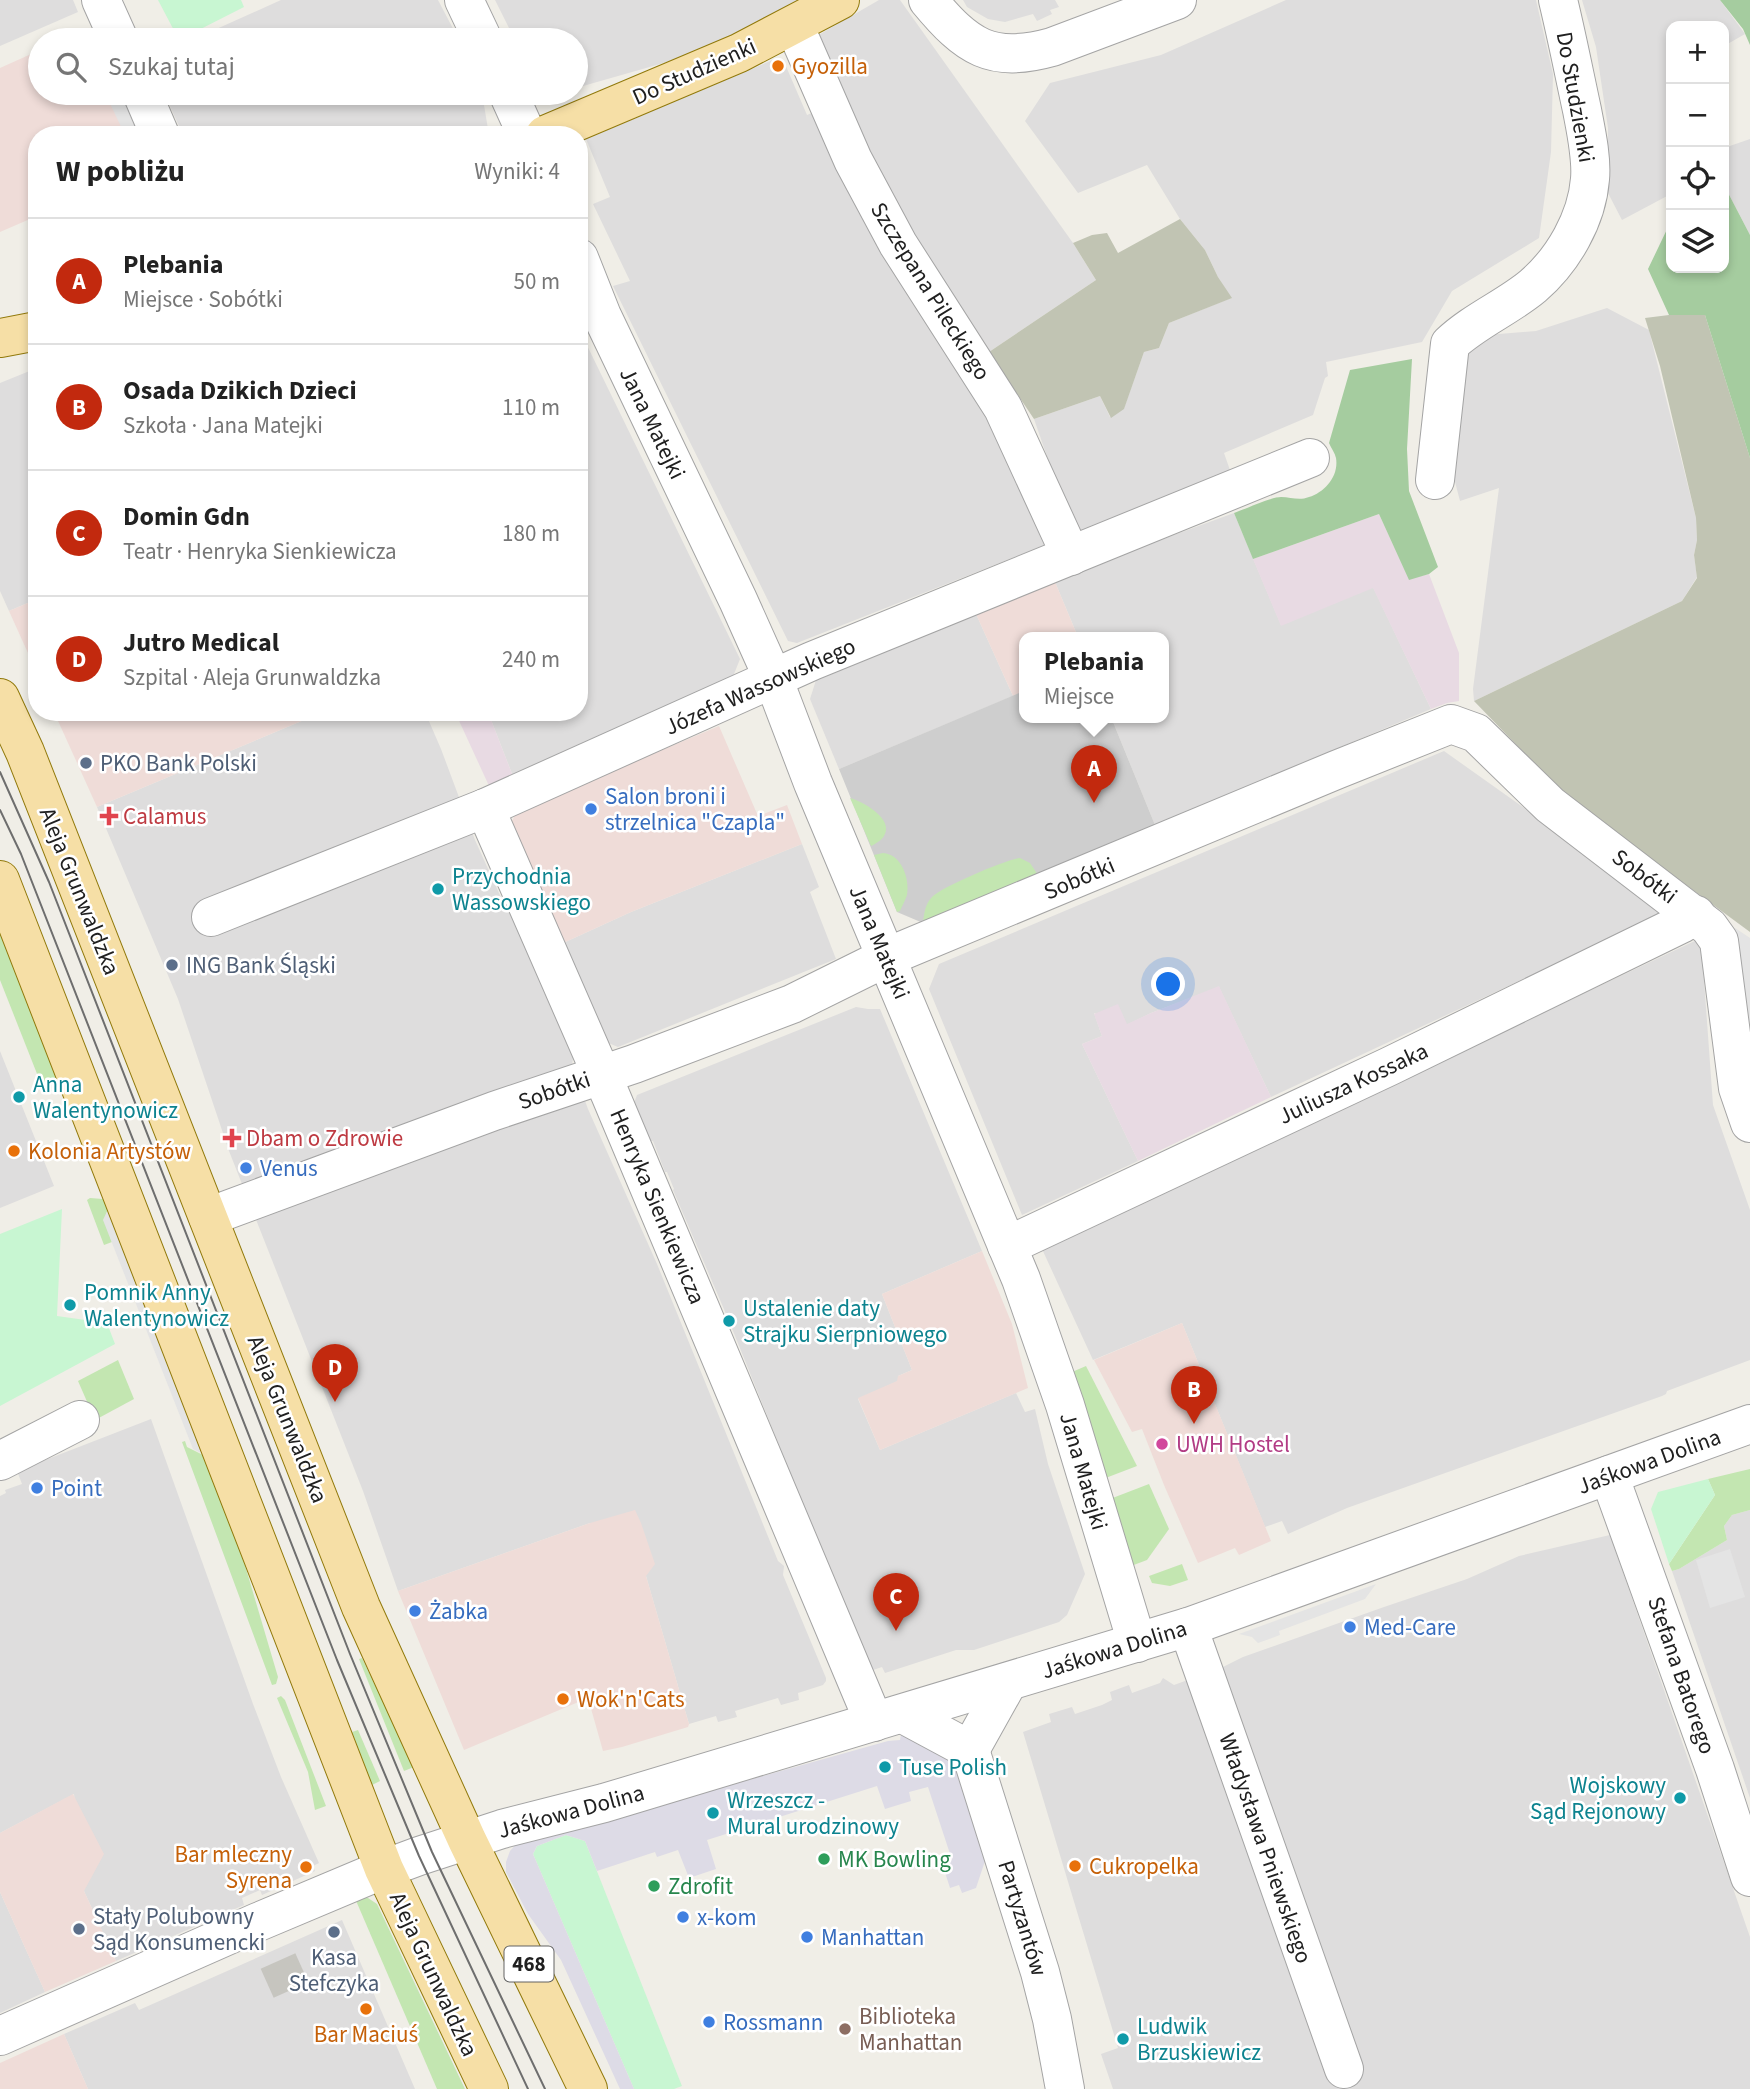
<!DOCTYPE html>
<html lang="pl">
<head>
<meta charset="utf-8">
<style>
  :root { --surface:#fff; --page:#f6f6f6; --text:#222; --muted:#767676; --line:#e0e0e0; --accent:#c2290e }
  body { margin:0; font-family:"Source Sans 3",sans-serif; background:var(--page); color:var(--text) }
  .controls { position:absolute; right:21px; top:21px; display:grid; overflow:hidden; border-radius:14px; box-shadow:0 4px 10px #0003 }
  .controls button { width:63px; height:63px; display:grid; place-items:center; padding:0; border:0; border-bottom:2px solid var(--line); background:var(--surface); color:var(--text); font:35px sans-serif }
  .you { position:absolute; left:1169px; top:985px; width:24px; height:24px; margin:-18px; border:5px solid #fff; border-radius:50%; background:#1a73e8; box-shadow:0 0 0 10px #1a73e833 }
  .badge { display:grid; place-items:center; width:46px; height:46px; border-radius:50%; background:var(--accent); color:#fff; font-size:23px; font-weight:700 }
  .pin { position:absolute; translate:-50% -58px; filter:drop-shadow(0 2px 4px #0008) }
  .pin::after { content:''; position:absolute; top:37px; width:24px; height:21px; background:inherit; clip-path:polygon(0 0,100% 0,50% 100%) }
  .popup { position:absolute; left:1019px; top:632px; width:150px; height:91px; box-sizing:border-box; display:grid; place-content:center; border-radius:14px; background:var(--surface); filter:drop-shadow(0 2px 5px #0005); font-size:23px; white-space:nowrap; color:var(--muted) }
  .popup b { font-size:26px; color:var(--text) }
  .popup::after { content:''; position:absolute; left:50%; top:100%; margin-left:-14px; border:14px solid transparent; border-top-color:var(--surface) }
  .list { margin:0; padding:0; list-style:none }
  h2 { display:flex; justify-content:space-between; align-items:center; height:91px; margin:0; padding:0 28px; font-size:30px }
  h2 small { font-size:23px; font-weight:400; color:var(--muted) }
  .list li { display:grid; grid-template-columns:46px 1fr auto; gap:21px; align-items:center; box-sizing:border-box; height:126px; padding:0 28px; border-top:2px solid var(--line) }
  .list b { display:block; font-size:26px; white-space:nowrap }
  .list p { margin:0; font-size:23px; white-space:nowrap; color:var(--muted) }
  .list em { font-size:23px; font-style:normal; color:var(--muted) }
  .icon { flex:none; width:38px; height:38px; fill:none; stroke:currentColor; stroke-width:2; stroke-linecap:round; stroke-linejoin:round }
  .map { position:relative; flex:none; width:1750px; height:2089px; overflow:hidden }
  .search { position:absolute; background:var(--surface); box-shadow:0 4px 10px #0003; left:28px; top:28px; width:560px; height:77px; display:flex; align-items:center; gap:18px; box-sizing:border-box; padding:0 24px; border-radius:38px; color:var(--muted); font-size:26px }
  .panel { position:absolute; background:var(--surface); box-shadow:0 4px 10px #0003; left:28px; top:126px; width:560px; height:595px; border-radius:28px }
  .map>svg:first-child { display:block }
  .residential { fill:#dedddd }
  .commercial { fill:#efdcd8 }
  .industrial { fill:#e8dae3 }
  .religious { fill:#cecece }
  .construction { fill:#c1c4b3 }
  .grass { fill:#c3e6b1 }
  .forest { fill:#a5cc9f }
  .park { fill:#c8f6d2 }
  .parking { fill:#e4e4e4 }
  .plaza { fill:#dddbe6 }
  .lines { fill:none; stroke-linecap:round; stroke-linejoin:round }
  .minor-tunnel { stroke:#c6c5bf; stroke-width:38; stroke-dasharray:38 19; stroke-linecap:butt }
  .minor-casing { stroke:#a4a4a4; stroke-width:40 }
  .major-casing { stroke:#91790b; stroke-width:40 }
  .minor { stroke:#fff; stroke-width:38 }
  .major { stroke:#f6dfa6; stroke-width:38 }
  .tram { stroke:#6e6e6e; stroke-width:2 }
  .food-dot { fill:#e8710a; stroke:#fff; stroke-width:2.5 }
  .service-dot { fill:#5c6f8a; stroke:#fff; stroke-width:2.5 }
  .shop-dot { fill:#3f7fe0; stroke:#fff; stroke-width:2.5 }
  .health-dot { fill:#e0444e; stroke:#fff; stroke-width:2.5 }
  .culture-dot { fill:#0f9aa8; stroke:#fff; stroke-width:2.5 }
  .hotel-dot { fill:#d1479c; stroke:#fff; stroke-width:2.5 }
  .leisure-dot { fill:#2e9e5b; stroke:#fff; stroke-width:2.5 }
  .education-dot { fill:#8d6e63; stroke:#fff; stroke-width:2.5 }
  .labels { text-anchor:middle; stroke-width:5; stroke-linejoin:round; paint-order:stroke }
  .shield { fill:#fff; stroke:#636363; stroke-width:2 }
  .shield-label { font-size:21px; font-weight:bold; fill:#202020 }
  .food-label { font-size:23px; fill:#c56008; stroke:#fff; text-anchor:start }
  .street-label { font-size:23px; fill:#202020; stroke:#fff }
  .service-label { font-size:23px; fill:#4e5e75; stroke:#fff; text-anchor:start }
  .shop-label { font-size:23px; fill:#366cbe; stroke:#fff; text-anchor:start }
  .health-label { font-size:23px; fill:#be3a42; stroke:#fff; text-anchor:start }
  .culture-label { font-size:23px; fill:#0d838f; stroke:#fff; text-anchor:start }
  .hotel-label { font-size:23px; fill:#b23c85; stroke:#fff; text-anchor:start }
  .leisure-label { font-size:23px; fill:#27864d; stroke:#fff; text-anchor:start }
  .education-label { font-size:23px; fill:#785e54; stroke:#fff; text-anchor:start }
</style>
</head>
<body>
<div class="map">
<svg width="1750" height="2089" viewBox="0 0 1750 2089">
  <rect width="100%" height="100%" fill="#f0eee7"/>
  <g class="residential">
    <path d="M0,0H73L78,12L0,46Z"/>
    <path d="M281,0H438L459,40H192Z"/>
    <path d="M495,0H809L695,54L576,88V40H515Z"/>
    <path d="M879,0H900L1073,243L1096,280L989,352L901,217L815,37Z"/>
    <path d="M963,0H1055L1059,7L1050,10L1052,14L1037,21L1033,14L1005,22L988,19L967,7Z"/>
    <path d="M1286,0H1536L1553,74L1551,152L1539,238L1452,291L1422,342L1326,362L1328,376L1325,378L1313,415L1224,453L1231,473L1141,506L1074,534L1034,419L1100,396L1110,417L1124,408L1144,352L1159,348L1169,323L1231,298L1218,277L1205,250L1180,219L1147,165L1078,193L1025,121L1050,83L1161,55Z"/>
    <path d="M1582,0H1720L1745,34L1724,46V26H1671V190L1669,195L1622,220L1608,193V128L1596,47Z"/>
    <path d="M775,59L785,64L807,115L814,112L982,404L1048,544L797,643L788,641L613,286L630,281L593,204L610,197L586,139Z"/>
    <path d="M164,93H482L489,135H183Z"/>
    <path d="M1750,139V235L1724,185V148Z"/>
    <path d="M1607,308L1649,330L1696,518L1697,540L1694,555L1697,577L1682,601L1474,701L1473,689L1499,488L1460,501L1448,455L1469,349L1487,335L1536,331Z"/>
    <path d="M579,329L740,659L730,684L514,779L488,712H579Z"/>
    <path d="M37,368V599L9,611L0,591V383Z"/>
    <path d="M1234,513L1281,625L1373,587L1431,709L1155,825L1111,717H1164V637H1078L1055,582L1141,547Z"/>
    <path d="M976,614L1013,696L839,769L810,699L817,677Z"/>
    <path d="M323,712H425L441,749L475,840L508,913L514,910L575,1046L572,1065L588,1109L657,1264L778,1561L784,1566L783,1575L826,1678V1681L823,1685L798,1693L799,1700L781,1705L778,1698L735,1711L737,1717L718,1722L716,1716L689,1724L646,1576L590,1523L398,1591L363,1491L229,1151L178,999L97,807Z"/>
    <path d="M1444,751L1669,911L1271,1097L1219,987L1151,1013L1127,1025L1094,1013L1102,1036L1082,1044L1138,1161L1022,1215L929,989L939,964Z"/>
    <path d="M802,844L819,887L810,892L836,959L618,1047L606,1042L561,944L631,912Z"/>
    <path d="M1701,938L1713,1105L1750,1210V1360L1667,1391L1666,1394L1662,1396L1347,1508L1288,1534L1282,1521L1265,1527L1182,1323L1093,1360L1042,1249Z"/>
    <path d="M856,1007L868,1009H880L982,1251L882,1294L912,1370L898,1376V1381L858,1399L880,1450L1016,1393L1025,1412L1035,1409L1048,1464L1085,1574L1067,1615L1059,1622L974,1650H956L885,1673L882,1667L870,1671L729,1321L673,1190L674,1189L667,1172H665L653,1141H651L634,1103L637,1095Z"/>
    <path d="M0,1051L54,1186L0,1208Z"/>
    <path d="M151,1419L253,1704L281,1777L319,1863L313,1866L315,1871L262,1895L260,1890L242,1898L244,1905L116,1961L84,1891L74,1794L0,1833V1496L6,1493L5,1490L22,1484L17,1471Z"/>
    <path d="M1750,1510V1798L1672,1571L1679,1569L1727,1540L1724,1526L1732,1515Z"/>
    <path d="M1610,1535L1750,1937V2089H1113L1101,2054L1118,2048L1023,1732L1051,1722L1049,1714L1072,1707L1075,1714L1102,1705L1112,1700L1110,1692L1129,1685L1132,1693L1160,1683L1163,1678L1174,1685L1221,1668L1243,1657L1384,1607L1467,1579L1519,1556Z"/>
    <path d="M0,1892L45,1992L0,2013Z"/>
    <path d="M342,1920L415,2089H88L64,2034L135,2003L139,2010Z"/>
  </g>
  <g class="commercial">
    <path d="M90,28L96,40H61Z"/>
    <path d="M40,50V93H119L139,135H37V216L0,232V68Z"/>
    <path d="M1055,582L1078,637H1024V691L1013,696L976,614Z"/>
    <path d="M37,599V673L9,611Z"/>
    <path d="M54,712H323L97,807Z"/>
    <path d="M719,726L758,816L787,805L802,844L631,912L561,944L509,827L517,811Z"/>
    <path d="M982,1251L1012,1324L1028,1388L880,1450L858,1398L897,1381L898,1376L912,1370L882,1294Z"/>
    <path d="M1182,1323L1271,1541L1239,1555L1235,1548L1198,1563L1164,1485L1142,1429L1132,1432L1094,1360Z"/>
    <path d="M635,1510L641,1523L655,1564L646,1576L689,1724L688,1727L622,1747L603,1751L588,1698L464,1750L398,1591L590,1523Z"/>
    <path d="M73,1794L104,1854L84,1891L116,1961L45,1992L0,1892V1833Z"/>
    <path d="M64,2034L88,2089H0V2063Z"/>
  </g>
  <g class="industrial">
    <path d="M1379,514L1409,579L1429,574L1459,653V701L1447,703L1431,709L1373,588L1281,626L1253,559Z"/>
    <path d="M455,712H488L514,779L490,788Z"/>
    <path d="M1219,986L1271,1097L1138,1161L1082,1044L1102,1036L1094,1014L1118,1004L1127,1024L1151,1013Z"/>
  </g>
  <path class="religious" d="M1024,691V717H1111L1155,825L923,923L897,912L839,769Z"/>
  <g class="construction">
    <path d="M1180,219L1205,250L1218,277L1232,298L1169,323L1159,348L1144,352L1124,409L1111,418L1100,396L1034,419L989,352L1096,280L1073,243L1092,235L1107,233L1118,253Z"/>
    <path d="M1669,315H1705L1750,458V932L1568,798L1474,701L1682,601L1697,578L1694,555L1697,540L1696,518L1660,366L1645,318Z"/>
  </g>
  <g class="grass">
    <path d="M850,798C862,801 895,819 884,836C882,840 875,844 871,846Z"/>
    <path d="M883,853C901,854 910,878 907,895C905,901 902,906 900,911L897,912L874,855Z"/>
    <path d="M1020,858L1030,863L1038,875L923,923C924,914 925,904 932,897C942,887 1005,860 1020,858Z"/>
    <path d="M0,930L59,1081L51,1092L45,1094L0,980Z"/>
    <path d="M90,1198L103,1199L108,1209L104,1220L112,1242L104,1245L87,1200Z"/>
    <path d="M118,1360L134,1399L95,1420L78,1381Z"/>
    <path d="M1086,1366L1137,1466L1103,1479L1072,1372Z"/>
    <path d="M185,1441L187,1447L203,1455L239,1545L278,1677L276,1684L272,1685L182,1442Z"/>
    <path d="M1750,1469V1510L1732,1515L1724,1526L1727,1540L1679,1569L1672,1571L1669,1564L1715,1495L1708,1479Z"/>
    <path d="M1149,1484L1169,1529L1147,1560L1131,1566L1110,1499Z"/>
    <path d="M1182,1564L1188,1580L1170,1586L1152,1583L1149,1576Z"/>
    <path d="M362,1658L414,1767L404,1771L359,1659Z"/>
    <path d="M281,1696L285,1700L326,1806L315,1810L308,1772L277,1698Z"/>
    <path d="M358,1730L380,1781L372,1785L352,1732Z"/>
    <path d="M354,1896H365L377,1904L465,2089H437Z"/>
  </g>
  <g class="forest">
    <path d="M1720,0H1750V45L1743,29Z"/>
    <path d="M1724,185L1750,235V458L1705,315H1669L1648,269L1671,221V268H1724Z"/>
    <path d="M1412,359L1407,449L1409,491L1438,567L1429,574L1409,580L1379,514L1253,559L1234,513C1245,509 1271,497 1281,497C1291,497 1299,501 1309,497C1325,492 1339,476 1336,458C1335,453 1331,448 1329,443L1350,370Z"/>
  </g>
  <g class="park">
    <path d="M158,0H241L244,7L179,40Z"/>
    <path d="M62,1209L57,1316L107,1323L115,1344L0,1406V1234Z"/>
    <path d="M1708,1479L1715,1495L1669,1564L1651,1509L1658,1492Z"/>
    <path d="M566,1835L585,1841L682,2086L674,2089H634L533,1854L537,1846Z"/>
  </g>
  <g class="parking">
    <path d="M105,93H127L146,135H125Z"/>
    <path d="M1735,928L1750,938V1026Z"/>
    <path d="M110,1205L209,1457L193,1449L103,1220Z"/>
    <path d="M1730,1549L1745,1597L1710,1608L1696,1560Z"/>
    <path d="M1376,1584L1365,1599L1279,1631L1280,1635L1258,1643L1252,1637L1239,1634Z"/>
  </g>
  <path class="plaza" d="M902,1729L951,1753L989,1849L976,1888L962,1893L959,1885L950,1888L942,1863L952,1860L928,1787L909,1792L911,1801L885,1809L877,1786L707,1840L716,1869L689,1878L678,1850L657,1857L655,1852L597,1871L585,1841L566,1835L537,1846L533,1854L634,2089H620L561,1960L528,1914L506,1872V1862L510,1851L519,1841L587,1825L888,1741L900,1740Z"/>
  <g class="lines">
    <path class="minor-tunnel" d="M278,1961L291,1990"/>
    <defs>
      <g id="minor">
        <path d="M101,0L119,40"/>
        <path d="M464,0L483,40"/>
        <path d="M928,0C967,47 991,64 1052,47L1177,0"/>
        <path d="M794,25L853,160L898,244L1003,408L1071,556"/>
        <path d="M142,93L160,135"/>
        <path d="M508,93L527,135"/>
        <path d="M579,258L602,316L738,600L773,678L813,783L1021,1279L1065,1405L1137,1643"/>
        <path d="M1435,480L1450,344C1474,321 1508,307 1533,286C1563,260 1587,219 1590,179C1592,158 1586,131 1582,110C1574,73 1567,37 1558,0"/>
        <path d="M485,808L610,1094L874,1722"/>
        <path d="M211,917L485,808L812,661L1310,458"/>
        <path d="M208,1217L494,1111L634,1064L792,1004L887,957L1336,770L1451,724L1476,733L1550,805L1709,927L1719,941L1738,1088L1750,1123"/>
        <path d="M1007,1246L1390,1066L1681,924L1696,915"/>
        <path d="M0,1461L80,1420"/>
        <path d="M1609,1475L1715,1769L1750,1877"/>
        <path d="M1188,1627L1344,2069"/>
        <path d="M903,1714L970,1750L1040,1972L1052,2019L1065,2089"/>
        <path d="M970,1750L1008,1682"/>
        <path d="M0,2036L258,1922L384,1869L419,1856L502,1829L604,1803L1188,1627L1750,1424"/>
      </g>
      <g id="major">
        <path d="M545,135L739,53L840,0"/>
        <path d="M0,338L37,331"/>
        <path d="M0,698L25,752L361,1607L467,1840L588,2089"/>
        <path d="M0,880L384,1869L489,2089"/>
      </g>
    </defs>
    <use href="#minor" class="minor-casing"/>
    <use href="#major" class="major-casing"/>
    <use href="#minor" class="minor"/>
    <use href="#major" class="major"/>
    <g class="tram">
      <path d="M0,772L49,882L350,1654L432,1852L545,2089"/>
      <path d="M0,810L21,854L337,1660L419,1856L528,2089"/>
    </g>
  </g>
  <g class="food-dot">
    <circle cx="778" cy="66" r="7"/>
    <circle cx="14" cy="1151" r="7"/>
    <circle cx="563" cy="1699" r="7"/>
    <circle cx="1075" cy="1866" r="7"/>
    <circle cx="306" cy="1867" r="7"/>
    <circle cx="366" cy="2009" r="7"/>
  </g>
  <g class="service-dot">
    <circle cx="86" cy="763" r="7"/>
    <circle cx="172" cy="965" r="7"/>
    <circle cx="79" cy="1929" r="7"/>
    <circle cx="334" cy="1932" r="7"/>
  </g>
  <g class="shop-dot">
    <circle cx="591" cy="809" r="7"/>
    <circle cx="246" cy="1168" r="7"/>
    <circle cx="37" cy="1488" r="7"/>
    <circle cx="415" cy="1611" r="7"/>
    <circle cx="1350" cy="1627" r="7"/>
    <circle cx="683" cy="1917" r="7"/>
    <circle cx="807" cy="1937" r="7"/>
    <circle cx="709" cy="2022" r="7"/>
  </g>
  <g class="health-dot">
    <path d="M105.5 805.5h7v7h7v7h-7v7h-7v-7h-7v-7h7z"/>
    <path d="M228.5 1127.5h7v7h7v7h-7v7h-7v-7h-7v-7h7z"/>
  </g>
  <g class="culture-dot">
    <circle cx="438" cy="889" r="7"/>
    <circle cx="19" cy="1097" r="7"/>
    <circle cx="70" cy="1305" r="7"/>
    <circle cx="729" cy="1321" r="7"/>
    <circle cx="885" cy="1767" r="7"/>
    <circle cx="1680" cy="1798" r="7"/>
    <circle cx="713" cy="1813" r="7"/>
    <circle cx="1123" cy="2039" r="7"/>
  </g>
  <circle class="hotel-dot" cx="1162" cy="1444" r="7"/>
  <g class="leisure-dot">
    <circle cx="824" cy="1859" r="7"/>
    <circle cx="654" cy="1886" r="7"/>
  </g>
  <circle class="education-dot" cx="845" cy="2029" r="7"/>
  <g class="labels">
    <rect class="shield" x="504.5" y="1946.5" width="49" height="35" rx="5"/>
    <g class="shield-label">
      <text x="529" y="1971">468</text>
    </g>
    <g class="food-label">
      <text x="792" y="74">Gyozilla</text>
      <text x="28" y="1159">Kolonia Artystów</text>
      <text x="577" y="1707">Wok'n'Cats</text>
      <text x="292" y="1862" text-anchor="end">Bar mleczny<tspan x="292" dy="26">Syrena</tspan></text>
      <text x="1089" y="1874">Cukropelka</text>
      <text x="366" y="2042" text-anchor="middle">Bar Maciuś</text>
    </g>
    <g class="street-label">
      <text transform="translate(694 71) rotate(-24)" y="8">Do Studzienki</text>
      <text transform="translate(1576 97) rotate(80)" y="8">Do Studzienki</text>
      <text transform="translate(931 291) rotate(58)" y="8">Szczepana Pileckiego</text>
      <text transform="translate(653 423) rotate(64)" y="8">Jana Matejki</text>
      <text transform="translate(760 686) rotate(-24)" y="8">Józefa Wassowskiego</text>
      <text transform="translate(1645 876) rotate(37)" y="8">Sobótki</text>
      <text transform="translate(1079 878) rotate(-23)" y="8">Sobótki</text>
      <text transform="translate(80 891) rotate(68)" y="8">Aleja Grunwaldzka</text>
      <text transform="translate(880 942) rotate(67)" y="8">Jana Matejki</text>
      <text transform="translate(1353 1083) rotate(-25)" y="8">Juliusza Kossaka</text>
      <text transform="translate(554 1090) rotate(-19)" y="8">Sobótki</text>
      <text transform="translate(658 1206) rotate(67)" y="8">Henryka Sienkiewicza</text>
      <text transform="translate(288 1419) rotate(68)" y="8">Aleja Grunwaldzka</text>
      <text transform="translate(1649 1461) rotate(-20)" y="8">Jaśkowa Dolina</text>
      <text transform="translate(1084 1471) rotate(74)" y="8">Jana Matejki</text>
      <text transform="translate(1114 1649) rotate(-17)" y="8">Jaśkowa Dolina</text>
      <text transform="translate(1682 1675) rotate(71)" y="8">Stefana Batorego</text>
      <text transform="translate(571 1811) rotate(-15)" y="8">Jaśkowa Dolina</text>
      <text transform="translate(1266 1848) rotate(71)" y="8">Władysława Pniewskiego</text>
      <text transform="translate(1023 1918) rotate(73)" y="8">Partyzantów</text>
      <text transform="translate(434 1974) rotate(65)" y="8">Aleja Grunwaldzka</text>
    </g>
    <g class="service-label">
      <text x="100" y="771">PKO Bank Polski</text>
      <text x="186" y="973">ING Bank Śląski</text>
      <text x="93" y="1924">Stały Polubowny<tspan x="93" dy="26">Sąd Konsumencki</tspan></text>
      <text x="334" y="1965" text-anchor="middle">Kasa<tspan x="334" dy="26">Stefczyka</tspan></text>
    </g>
    <g class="shop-label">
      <text x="605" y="804">Salon broni i<tspan x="605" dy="26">strzelnica "Czapla"</tspan></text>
      <text x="260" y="1176">Venus</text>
      <text x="51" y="1496">Point</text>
      <text x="429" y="1619">Żabka</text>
      <text x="1364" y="1635">Med-Care</text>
      <text x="697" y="1925">x-kom</text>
      <text x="821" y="1945">Manhattan</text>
      <text x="723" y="2030">Rossmann</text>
    </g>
    <g class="health-label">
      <text x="123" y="824">Calamus</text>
      <text x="246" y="1146">Dbam o Zdrowie</text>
    </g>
    <g class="culture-label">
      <text x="452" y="884">Przychodnia<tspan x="452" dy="26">Wassowskiego</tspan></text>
      <text x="33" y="1092">Anna<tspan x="33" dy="26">Walentynowicz</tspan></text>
      <text x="84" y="1300">Pomnik Anny<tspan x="84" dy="26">Walentynowicz</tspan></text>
      <text x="743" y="1316">Ustalenie daty<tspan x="743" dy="26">Strajku Sierpniowego</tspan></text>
      <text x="899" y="1775">Tuse Polish</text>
      <text x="1666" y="1793" text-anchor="end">Wojskowy<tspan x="1666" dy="26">Sąd Rejonowy</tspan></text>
      <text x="727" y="1808">Wrzeszcz -<tspan x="727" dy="26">Mural urodzinowy</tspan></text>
      <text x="1137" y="2034">Ludwik<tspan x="1137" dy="26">Brzuskiewicz</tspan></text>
    </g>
    <g class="hotel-label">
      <text x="1176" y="1452">UWH Hostel</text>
    </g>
    <g class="leisure-label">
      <text x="838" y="1867">MK Bowling</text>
      <text x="668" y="1894">Zdrofit</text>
    </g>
    <g class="education-label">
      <text x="859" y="2024">Biblioteka<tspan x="859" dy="26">Manhattan</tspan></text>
    </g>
  </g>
</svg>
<div class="controls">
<button>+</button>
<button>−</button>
<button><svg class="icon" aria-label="locate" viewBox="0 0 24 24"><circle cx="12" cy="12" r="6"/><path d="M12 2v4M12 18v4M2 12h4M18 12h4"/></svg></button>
<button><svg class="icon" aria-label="layers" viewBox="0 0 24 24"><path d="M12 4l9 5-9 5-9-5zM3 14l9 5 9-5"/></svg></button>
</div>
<div class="you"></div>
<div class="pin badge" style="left:1094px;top:803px">A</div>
<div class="popup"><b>Plebania</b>Miejsce</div>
<div class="pin badge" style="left:1194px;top:1424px">B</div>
<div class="pin badge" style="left:896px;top:1631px">C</div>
<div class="pin badge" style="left:335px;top:1402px">D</div>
<div class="search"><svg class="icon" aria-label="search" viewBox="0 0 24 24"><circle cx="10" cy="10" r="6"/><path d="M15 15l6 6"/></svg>Szukaj tutaj</div>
<section class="panel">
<h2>W pobliżu<small>Wyniki: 4</small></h2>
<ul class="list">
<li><span class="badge">A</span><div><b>Plebania</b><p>Miejsce · Sobótki</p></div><em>50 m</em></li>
<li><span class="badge">B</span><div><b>Osada Dzikich Dzieci</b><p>Szkoła · Jana Matejki</p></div><em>110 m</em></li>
<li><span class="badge">C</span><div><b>Domin Gdn</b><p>Teatr · Henryka Sienkiewicza</p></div><em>180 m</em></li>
<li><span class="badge">D</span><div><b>Jutro Medical</b><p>Szpital · Aleja Grunwaldzka</p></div><em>240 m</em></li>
</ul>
</section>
</div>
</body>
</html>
